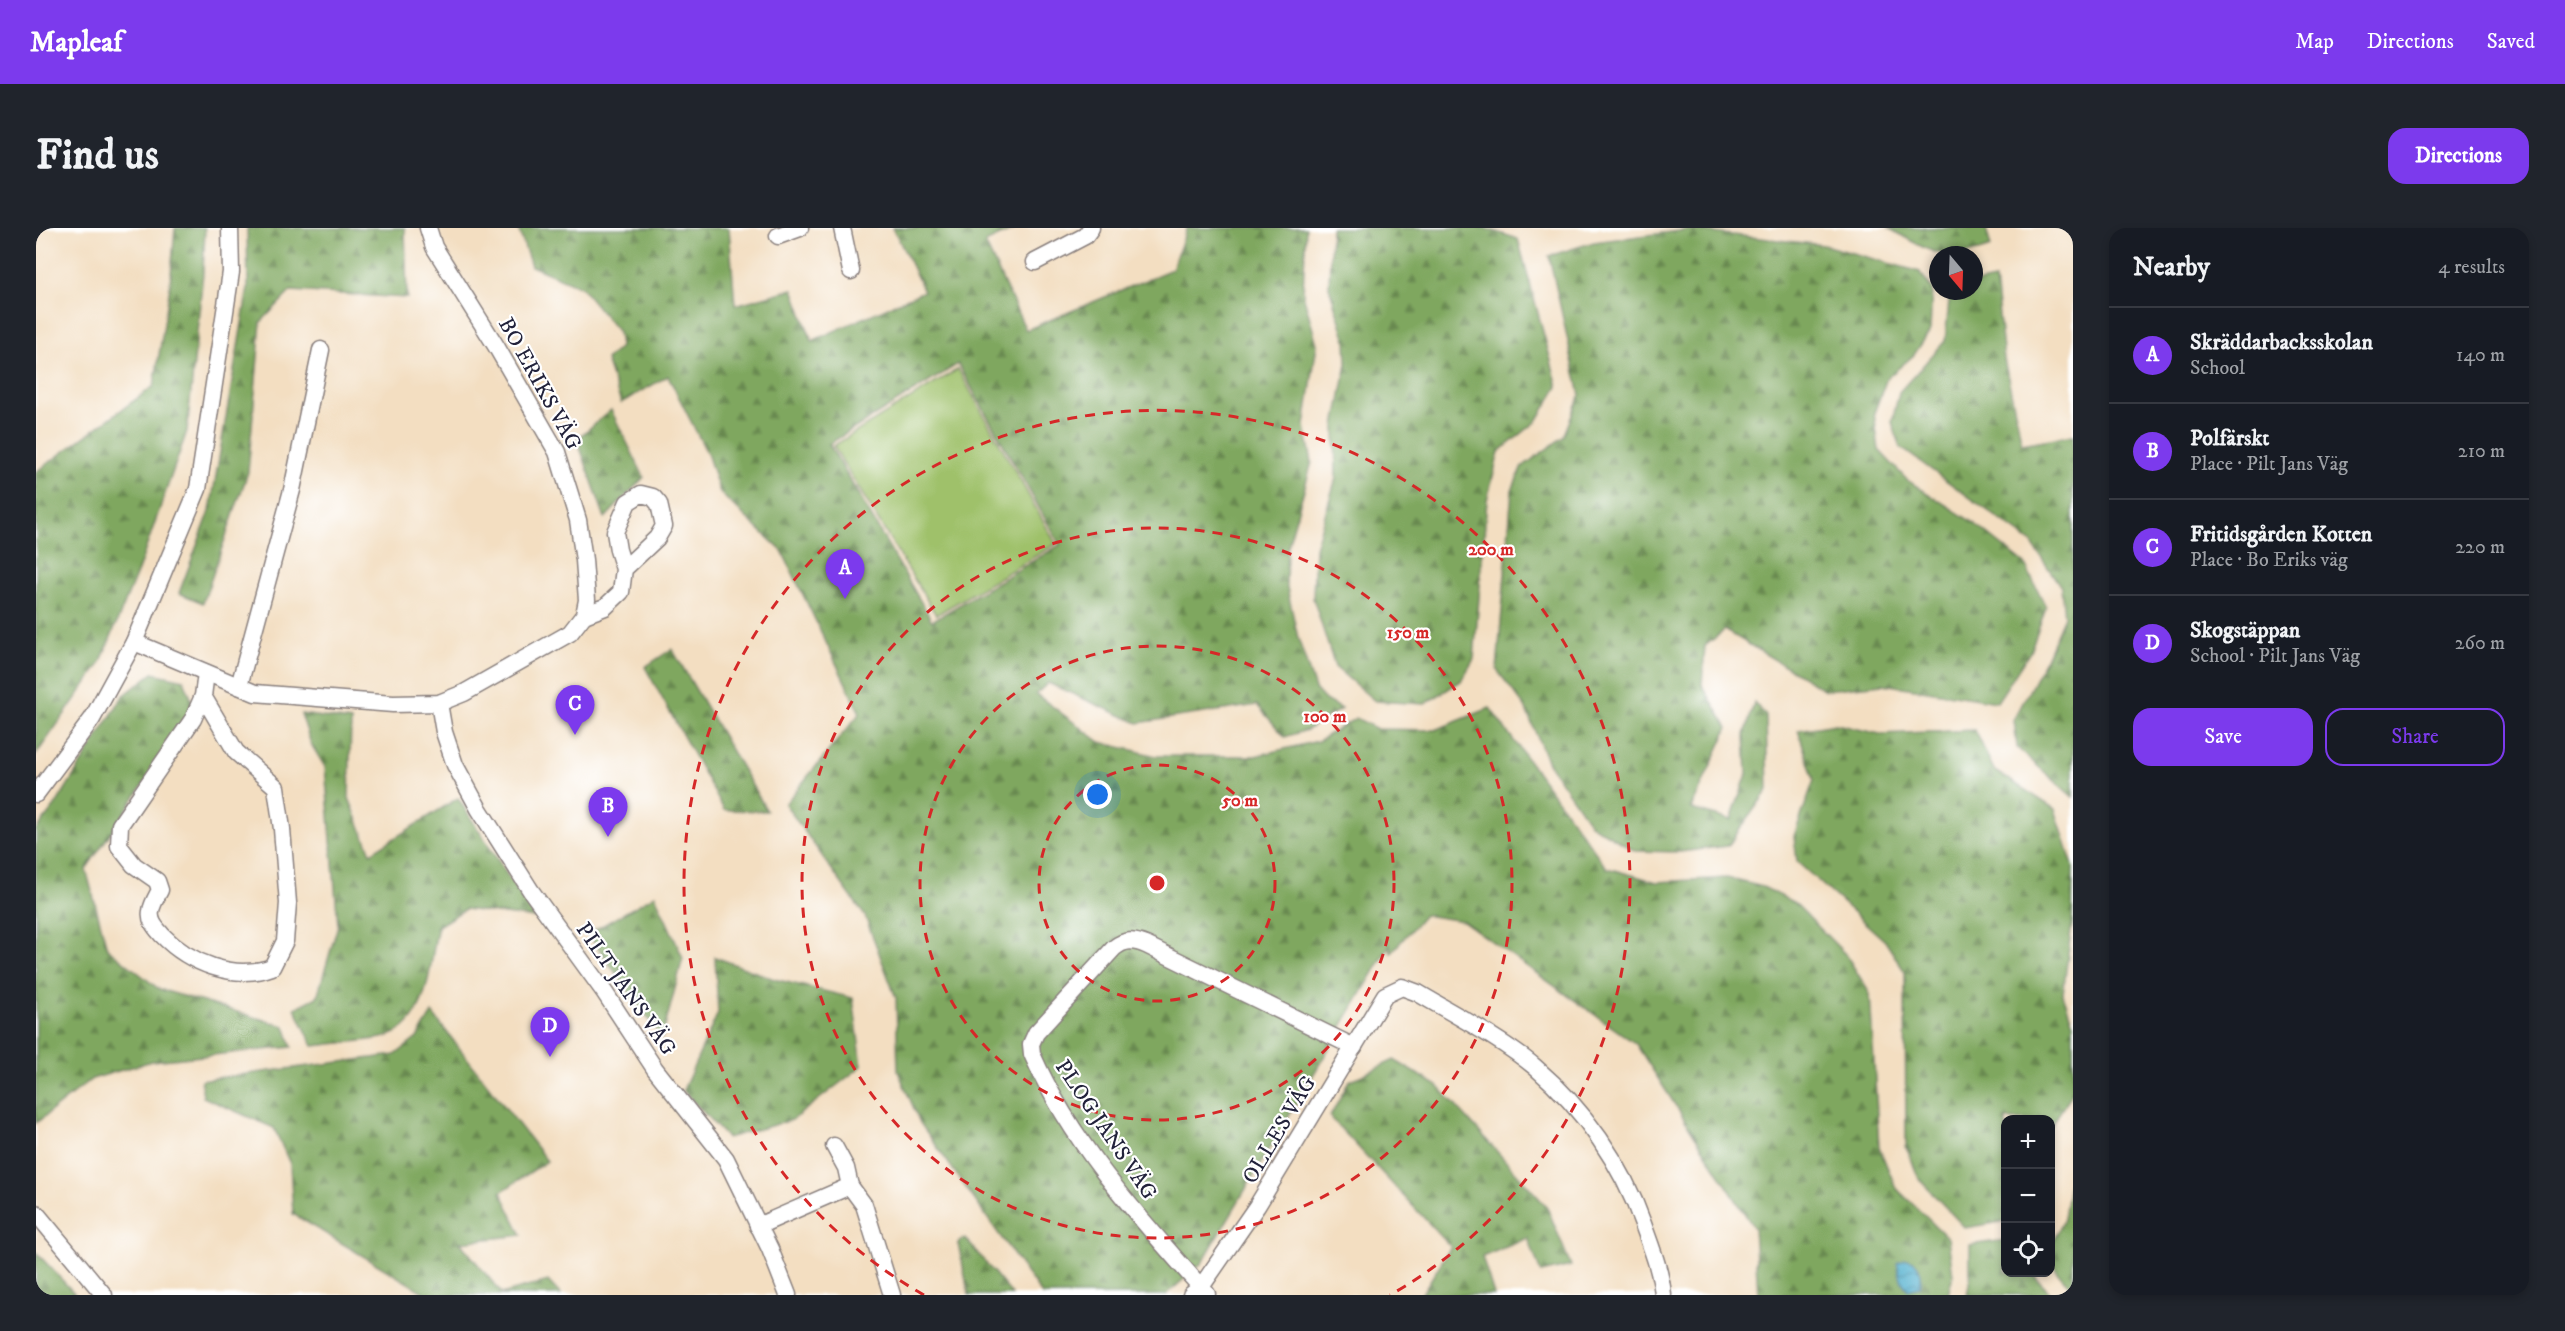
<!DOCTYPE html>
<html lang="en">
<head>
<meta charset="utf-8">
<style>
  :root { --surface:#171b24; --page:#20242c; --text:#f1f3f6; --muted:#9ea1a6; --line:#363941; --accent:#7c3aed }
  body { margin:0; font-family:"IM FELL DW Pica",serif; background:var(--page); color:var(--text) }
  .controls { position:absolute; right:18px; bottom:18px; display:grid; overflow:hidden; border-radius:12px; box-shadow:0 3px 9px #0003 }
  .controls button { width:54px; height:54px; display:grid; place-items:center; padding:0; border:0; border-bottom:2px solid var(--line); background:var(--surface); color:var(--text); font:30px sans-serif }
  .compass { position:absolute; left:1893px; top:18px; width:54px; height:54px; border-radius:50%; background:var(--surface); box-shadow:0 3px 9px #0003; rotate:161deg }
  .you { position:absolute; left:1062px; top:567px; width:21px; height:21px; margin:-15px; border:4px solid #fff; border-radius:50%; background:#1a73e8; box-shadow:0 0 0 9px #1a73e833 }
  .badge { display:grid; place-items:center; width:39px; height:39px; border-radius:50%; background:var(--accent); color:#fff; font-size:20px; font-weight:700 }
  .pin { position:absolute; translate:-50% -50px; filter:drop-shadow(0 2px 3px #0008) }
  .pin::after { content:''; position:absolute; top:32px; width:21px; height:18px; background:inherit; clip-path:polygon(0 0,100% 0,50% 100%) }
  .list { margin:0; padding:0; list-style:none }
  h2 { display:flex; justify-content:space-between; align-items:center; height:78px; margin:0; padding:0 24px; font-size:26px }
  h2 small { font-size:20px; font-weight:400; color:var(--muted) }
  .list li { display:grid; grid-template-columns:39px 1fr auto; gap:18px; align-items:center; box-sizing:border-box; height:96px; padding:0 24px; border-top:2px solid var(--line) }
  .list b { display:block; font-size:22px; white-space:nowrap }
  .list p { margin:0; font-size:20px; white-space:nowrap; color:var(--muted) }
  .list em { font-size:20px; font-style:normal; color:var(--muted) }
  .actions { display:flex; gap:12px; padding:18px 24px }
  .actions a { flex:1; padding:14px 0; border:2px solid var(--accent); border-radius:18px; text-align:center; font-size:21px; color:var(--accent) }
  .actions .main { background:var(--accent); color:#fff }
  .icon { flex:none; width:33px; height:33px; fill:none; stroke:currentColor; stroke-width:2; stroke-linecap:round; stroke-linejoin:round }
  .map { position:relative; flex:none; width:2037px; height:1067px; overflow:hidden; border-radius:18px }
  header { display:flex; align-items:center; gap:36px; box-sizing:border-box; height:84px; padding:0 30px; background:var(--accent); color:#fff }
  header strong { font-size:28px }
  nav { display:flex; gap:33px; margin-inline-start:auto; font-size:21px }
  .intro { display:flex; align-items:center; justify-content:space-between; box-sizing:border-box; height:144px; padding:0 36px }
  h1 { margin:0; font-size:42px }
  .button { padding:15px 27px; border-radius:18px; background:var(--accent); color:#fff; font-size:21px; font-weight:700 }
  main { display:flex; gap:36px; padding:0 36px }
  aside { flex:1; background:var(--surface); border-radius:18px; box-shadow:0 3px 9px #0003 }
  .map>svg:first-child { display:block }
  .green { fill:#9fc16b; stroke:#607253; stroke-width:1.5 }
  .forest { fill:url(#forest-firs); stroke:#50644d; stroke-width:1.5; fill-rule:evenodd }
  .water { fill:url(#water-waves); stroke:#386884; stroke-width:1.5 }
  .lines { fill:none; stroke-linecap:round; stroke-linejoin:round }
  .minor-casing { stroke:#8a807e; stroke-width:19 }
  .minor { stroke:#fff; stroke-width:16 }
  .ring { fill:none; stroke:#d62828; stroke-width:3; stroke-dasharray:10 8 }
  .labels { text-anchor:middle; stroke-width:4.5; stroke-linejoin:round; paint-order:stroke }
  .street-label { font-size:22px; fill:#22223b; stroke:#fff }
  .centre { fill:#d62828; stroke:#fff; stroke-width:3 }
  .ring-label { font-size:18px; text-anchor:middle; font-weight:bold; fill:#d62828; stroke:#fff; stroke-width:4.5; stroke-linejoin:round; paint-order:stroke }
</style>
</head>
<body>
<header>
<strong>Mapleaf</strong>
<nav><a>Map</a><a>Directions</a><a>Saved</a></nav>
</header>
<div class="intro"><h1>Find us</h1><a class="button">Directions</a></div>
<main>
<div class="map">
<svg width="2037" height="1067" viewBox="0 0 2037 1067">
  <defs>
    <pattern id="forest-firs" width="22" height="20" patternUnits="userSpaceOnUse" patternTransform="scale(1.5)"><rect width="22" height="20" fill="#7fa75f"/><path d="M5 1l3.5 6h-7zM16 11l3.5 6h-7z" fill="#688850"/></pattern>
    <pattern id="water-waves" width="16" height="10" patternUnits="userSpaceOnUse" patternTransform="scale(1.5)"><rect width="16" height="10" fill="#4eaecd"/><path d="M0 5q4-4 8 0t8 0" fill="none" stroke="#408da8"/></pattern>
  </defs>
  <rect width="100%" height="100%" fill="#fff"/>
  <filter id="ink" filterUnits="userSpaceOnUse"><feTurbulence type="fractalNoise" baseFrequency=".0167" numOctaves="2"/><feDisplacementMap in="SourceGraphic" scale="12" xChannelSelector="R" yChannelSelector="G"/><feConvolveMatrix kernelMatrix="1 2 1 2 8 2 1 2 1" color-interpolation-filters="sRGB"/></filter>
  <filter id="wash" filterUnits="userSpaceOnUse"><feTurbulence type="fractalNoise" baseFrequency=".008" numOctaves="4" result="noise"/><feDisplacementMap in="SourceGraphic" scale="24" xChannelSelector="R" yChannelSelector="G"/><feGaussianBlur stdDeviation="1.35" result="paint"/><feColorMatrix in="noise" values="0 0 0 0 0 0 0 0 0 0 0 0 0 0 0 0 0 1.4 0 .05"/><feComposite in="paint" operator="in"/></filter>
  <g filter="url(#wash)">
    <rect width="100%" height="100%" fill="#f3dec1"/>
    <path class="green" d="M922,141L1020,316L900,387L797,218Z"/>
    <g class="forest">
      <path d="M139,0H169L167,45L151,203L103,340L64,436L0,527V244L118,158L134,58Z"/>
      <path d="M211,0H369L371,70L255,63L225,94L212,244L167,375L143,365L174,283L212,60Z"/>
      <path d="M482,0H693L699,77L757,61L776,113L888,63L857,0H981L949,15L990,102L1136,41L1151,0H1270L1267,66L1281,116L1269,198L1276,234L1251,321L1250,355L1262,410L1279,461L1289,472L1305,481L1271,502L1249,509L1221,477L1102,495L1012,455L1000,466L1064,514L1120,528H1219L1282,513L1320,490L1341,501L1399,502L1454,480L1571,640L1621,654L1691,650L1727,659L1759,675L1811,728L1834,766L1843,919L1860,960L1912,1010L1917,1047L1912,1067H1722L1718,1000L1600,816L1427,693L1388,687L1355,725L1354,717L1166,1035L1130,1067H1006L884,895L862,843L860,770L829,688L749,576L824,485L746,323L684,265L671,225L632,148L585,175L570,132L584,119L582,104L545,59L495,38ZM922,136L1024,317L896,393L793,216Z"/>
      <path d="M1295,0H1449L1482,11L1522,159L1501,193L1463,224L1451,272L1438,431L1425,453L1389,476L1339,473L1299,439L1277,370L1279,320L1300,250L1299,198L1311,136L1310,112L1293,59Z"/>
      <path d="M1852,0H1950L1955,19C1905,37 1895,23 1852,0Z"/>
      <path d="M1650,2L1788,17L1884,44L1896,61L1894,103L1878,127L1851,150L1838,185L1843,222L1871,252L1938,295L1989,336L2010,379L1994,424L1961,474L1847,456L1789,462L1689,402L1669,418L1666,457L1692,500L1655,581L1695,592L1711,546L1709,507L1718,474L1730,488L1732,562L1692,618L1644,624L1599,623L1554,596L1512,535L1489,479L1461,442L1476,262L1486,239L1527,209L1544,167L1513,28L1558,14Z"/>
      <path d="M1959,52L1968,131L1986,216L2037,207V569L1981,520L1978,492L2011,428L2028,388L2025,359L1995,314L1864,219L1856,194L1863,164L1909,113L1914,63H1938V56Z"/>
      <path d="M575,182L608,249L569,290L541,211Z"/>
      <path d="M636,421L731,583L688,582L609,439Z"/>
      <path d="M117,445L148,452L159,481L50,641L71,720L123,761L249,798L256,819L116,833L56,851L0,895V602L19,578L87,468Z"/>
      <path d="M265,486L315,493L313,570L335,625L422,570L499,690L429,681L402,698C393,736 394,800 346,810C323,814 299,815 277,818L259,780L281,769L302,697L289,539L275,516Z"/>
      <path d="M1800,496L1844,506L1939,502L1958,542L2019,581L2037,638L2036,695L2027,766L2037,796V864L2015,898L2014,892H1970V992L1965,994L1929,1000L1883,951L1870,918L1869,744L1849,713L1761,634L1758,608L1778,552L1762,502Z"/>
      <path d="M619,667L647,730L626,810L552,706Z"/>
      <path d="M679,729L738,751L817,770L826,838L756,892L691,910L647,862L682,785Z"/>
      <path d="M396,785L511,933L465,964L486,1007L424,1014L466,1066L512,1053L525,1067H392L257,986L254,936L238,900L167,869L165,852L359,827L381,810Z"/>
      <path d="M1358,832L1402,858L1511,979L1535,1038L1505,1045L1492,1010L1446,1029L1458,1067H1385L1415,1019L1294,889L1313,853Z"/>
      <path d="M2037,943V1060C2027,1052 2012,1035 2014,1020C2017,1010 2025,1000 2028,989C2032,973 2030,959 2037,943Z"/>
      <path d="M929,1010L973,1063L976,1067H933L922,1015Z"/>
      <path d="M1969,1012L1970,1044L1996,1045L2017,1067H1931L1934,1051V1017Z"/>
      <path d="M0,1024L40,1067H0Z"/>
    </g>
    <path class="water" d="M1869,1031C1884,1031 1887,1046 1884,1059L1872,1062L1866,1054L1861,1035Z"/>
  </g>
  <g filter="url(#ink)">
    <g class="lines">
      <defs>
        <g id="minor">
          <path d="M806,0L815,43"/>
          <path d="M742,8L764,0"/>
          <path d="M999,34L1049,8L1055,0"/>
          <path d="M548,387L569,379L585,364L588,341L582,322L579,304L592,274L605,266L617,269L623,276L628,298L621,310L588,341"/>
          <path d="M98,414L219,465L357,476L403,475L428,465L534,405L548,387L551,372L548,332L542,292L521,224L460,118L398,19L392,0"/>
          <path d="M203,458L256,262L285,122"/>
          <path d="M167,468L200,524L240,559L246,601L252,675L249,713L236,739C198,753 153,735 126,707C120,700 113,693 115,683C116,676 121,668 124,662L121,653L98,637L83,618L84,597L157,491L167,468L170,445"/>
          <path d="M403,475L408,504L419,537L443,581L495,663L569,765L619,841L690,931L734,1021L752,1067"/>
          <path d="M0,566L56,491L98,414L162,261L195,44L194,0"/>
          <path d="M798,918L810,940L814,958"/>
          <path d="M0,985L68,1067"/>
          <path d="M722,998L814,958L828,977L856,1067"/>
          <path d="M1171,1066C1106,993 1036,917 996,826L995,816L1000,805L1078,720C1089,711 1098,712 1110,717L1318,819"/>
          <path d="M1155,1067L1165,1059L1221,978L1349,767L1366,759L1382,765C1419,787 1467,812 1499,839C1548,881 1586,936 1607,996C1615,1019 1625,1043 1627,1067"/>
        </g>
      </defs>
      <use href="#minor" class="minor-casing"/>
      <use href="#minor" class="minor"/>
    </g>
  </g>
  <g class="ring">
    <circle cx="1121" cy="655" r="118"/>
    <circle cx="1121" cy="655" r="237"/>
    <circle cx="1121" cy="655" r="355"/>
    <path d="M888 1067A473 473 0 1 1 1354 1067"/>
  </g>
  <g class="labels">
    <g class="street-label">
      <text transform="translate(505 155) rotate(61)" y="8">BO ERIKS VÄG</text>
      <text transform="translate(591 760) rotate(55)" y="8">PILT JANS VÄG</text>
      <text transform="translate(1071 901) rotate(56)" y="8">PLOG JANS VÄG</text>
      <text transform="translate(1242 901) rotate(-59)" y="8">OLLES VÄG</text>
    </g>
  </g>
  <circle cx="1121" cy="655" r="9" class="centre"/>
  <g class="ring-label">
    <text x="1455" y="327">200 m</text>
    <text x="1372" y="410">150 m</text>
    <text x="1289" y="494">100 m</text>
    <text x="1204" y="578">50 m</text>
  </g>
</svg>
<div class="controls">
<button>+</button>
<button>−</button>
<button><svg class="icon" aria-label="locate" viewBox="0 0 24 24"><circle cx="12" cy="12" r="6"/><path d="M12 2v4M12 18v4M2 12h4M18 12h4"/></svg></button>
</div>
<svg class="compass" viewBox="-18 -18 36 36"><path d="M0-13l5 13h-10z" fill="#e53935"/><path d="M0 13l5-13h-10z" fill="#9ea1a6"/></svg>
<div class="you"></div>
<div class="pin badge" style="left:809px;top:371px">A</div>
<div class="pin badge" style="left:572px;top:609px">B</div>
<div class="pin badge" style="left:539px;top:507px">C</div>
<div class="pin badge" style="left:514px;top:829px">D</div>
</div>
<aside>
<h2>Nearby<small>4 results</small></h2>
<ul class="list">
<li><span class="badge">A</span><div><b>Skräddarbacksskolan</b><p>School</p></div><em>140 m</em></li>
<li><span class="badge">B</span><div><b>Polfärskt</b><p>Place · Pilt Jans Väg</p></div><em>210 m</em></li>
<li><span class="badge">C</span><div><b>Fritidsgården Kotten</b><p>Place · Bo Eriks väg</p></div><em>220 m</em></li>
<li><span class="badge">D</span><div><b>Skogstäppan</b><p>School · Pilt Jans Väg</p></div><em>260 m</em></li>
</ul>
<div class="actions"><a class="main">Save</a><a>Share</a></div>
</aside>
</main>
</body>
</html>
